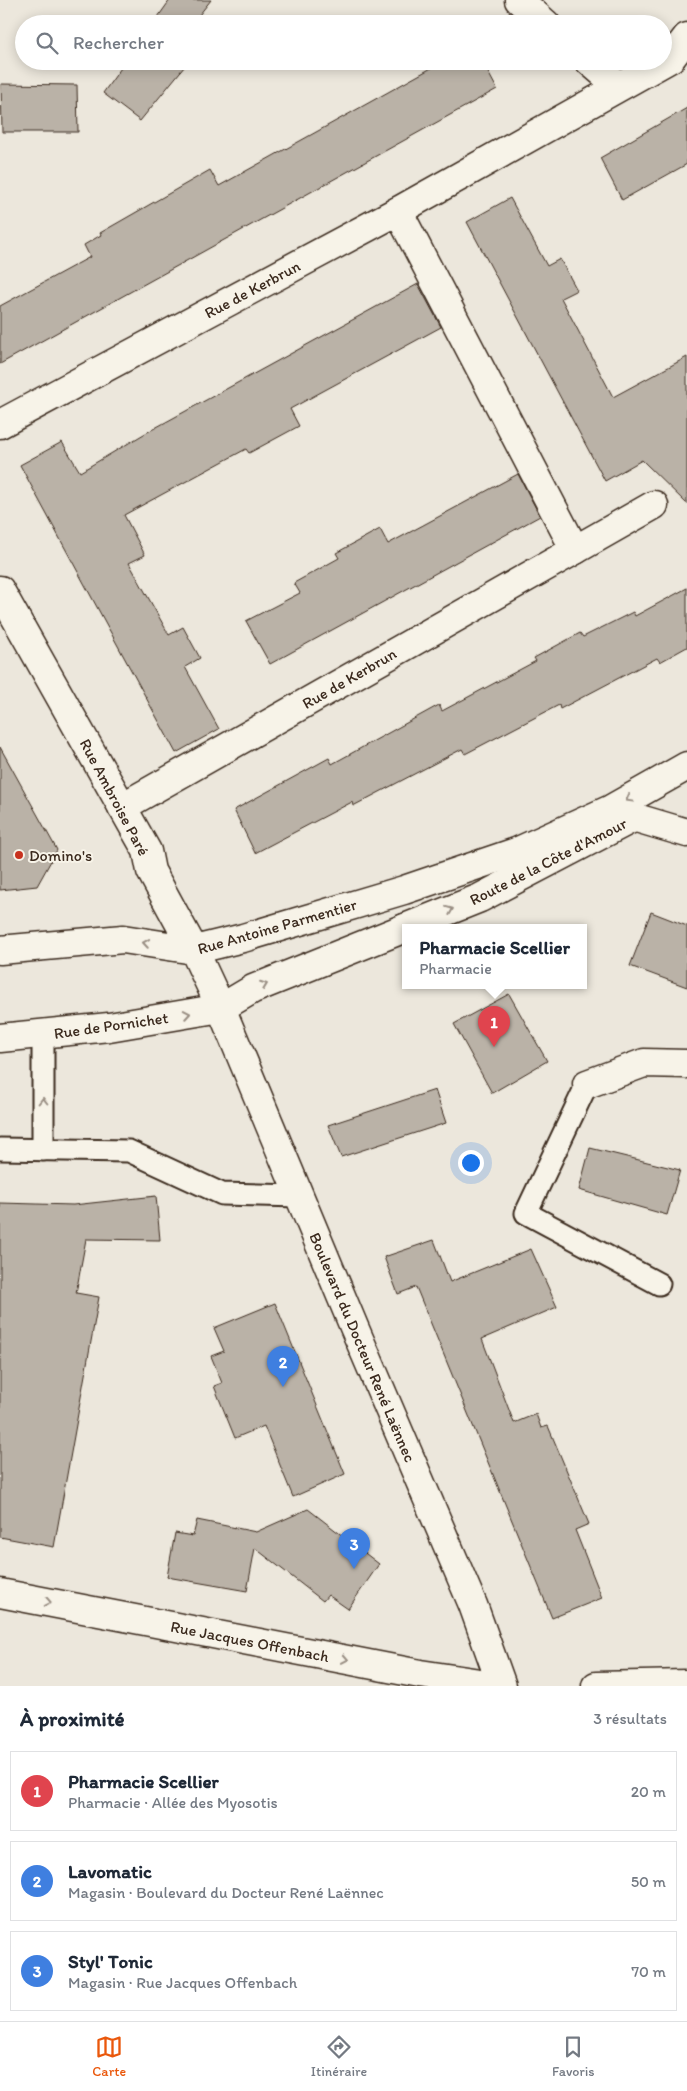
<!DOCTYPE html>
<html lang="fr">
<head>
<meta charset="utf-8">
<style>
  :root { --surface:#fff; --page:#f2f2f3; --text:#1f2937; --muted:#747a83; --line:#e0e1e3; --accent:#ea580c }
  body { margin:0; font-family:Itim,sans-serif; background:var(--page); color:var(--text) }
  .you { position:absolute; left:470px; top:1162px; width:18px; height:18px; margin:-12px; border:4px solid #fff; border-radius:50%; background:#1a73e8; box-shadow:0 0 0 8px #1a73e833 }
  .badge { display:grid; place-items:center; width:32px; height:32px; border-radius:50%; background:var(--accent); color:#fff; font-size:16px; font-weight:700 }
  .pin { position:absolute; translate:-50% -41px; filter:drop-shadow(0 1px 2px #0008) }
  .pin::after { content:''; position:absolute; top:26px; width:18px; height:15px; background:inherit; clip-path:polygon(0 0,100% 0,50% 100%) }
  .popup { position:absolute; left:402px; top:924px; width:185px; height:65px; box-sizing:border-box; display:grid; place-content:center; border-radius:0px; background:var(--surface); filter:drop-shadow(0 1px 4px #0005); font-size:16px; white-space:nowrap; color:var(--muted) }
  .popup b { font-size:19px; color:var(--text) }
  .popup::after { content:''; position:absolute; left:50%; top:100%; margin-left:-10px; border:10px solid transparent; border-top-color:var(--surface) }
  .list { margin:0; padding:0; list-style:none }
  h2 { display:flex; justify-content:space-between; align-items:center; height:65px; margin:0; padding:0 20px; font-size:21px }
  h2 small { font-size:16px; font-weight:400; color:var(--muted) }
  .list li { display:grid; grid-template-columns:32px 1fr auto; gap:15px; align-items:center; box-sizing:border-box; height:80px; margin:0 10px 10px; padding:0 10px; border:1px solid var(--line); border-radius:0px }
  .list b { display:block; font-size:19px; white-space:nowrap }
  .list p { margin:0; font-size:16px; white-space:nowrap; color:var(--muted) }
  .list em { font-size:16px; font-style:normal; color:var(--muted) }
  .icon { flex:none; width:28px; height:28px; fill:none; stroke:currentColor; stroke-width:2; stroke-linecap:round; stroke-linejoin:round }
  .map { position:relative; flex:none; width:687px; height:1686px; overflow:hidden }
  .search { position:absolute; background:var(--surface); box-shadow:0 2px 12px #0003; left:15px; right:15px; top:15px; height:55px; display:flex; align-items:center; gap:12px; box-sizing:border-box; padding:0 18px; border-radius:28px; color:var(--muted); font-size:19px }
  .sheet { height:335px; background:var(--surface) }
  nav { display:flex; justify-content:space-around; align-items:center; box-sizing:border-box; height:70px; border-top:1px solid var(--line); background:var(--surface); font-size:14px; color:var(--muted) }
  nav a { display:grid; justify-items:center; gap:2px }
  nav .on { color:var(--accent) }
  .map>svg:first-child { display:block }
  .building { fill:#bab2a7; stroke:#3b2a1e }
  .lines { fill:none; stroke-linecap:round; stroke-linejoin:round }
  .lane-casing { stroke:#3b2a1e; stroke-width:25 }
  .street-casing { stroke:#3b2a1e; stroke-width:31 }
  .secondary-casing { stroke:#3b2a1e; stroke-width:31 }
  .lane { stroke:#f7f3e8; stroke-width:21 }
  .street { stroke:#f7f3e8; stroke-width:28 }
  .secondary { stroke:#f7f3e8; stroke-width:28 }
  .oneway { stroke:#998e83 }
  .poi-dot { fill:#c8321e; stroke:#f7f3e8; stroke-width:2 }
  .labels { text-anchor:middle; stroke-width:4; stroke-linejoin:round; paint-order:stroke }
  .street-label { font-size:16px; fill:#3b2a1e; stroke:#f7f3e8 }
  .poi-label { font-size:16px; fill:#3b2a1e; stroke:#f7f3e8; text-anchor:start }
</style>
</head>
<body>
<div class="map">
<svg width="687" height="1686" viewBox="0 0 687 1686">
  <rect width="100%" height="100%" fill="#ece7dc"/>
  <filter id="ink" filterUnits="userSpaceOnUse"><feTurbulence type="fractalNoise" baseFrequency=".02" numOctaves="2"/><feDisplacementMap in="SourceGraphic" scale="10" xChannelSelector="R" yChannelSelector="G"/><feConvolveMatrix kernelMatrix="1 2 1 2 8 2 1 2 1" color-interpolation-filters="sRGB"/></filter>
  <g filter="url(#ink)">
    <g class="building">
      <path d="M170,0H211L192,24H153Z"/>
      <path d="M126,61H189L140,121L103,93Z"/>
      <path d="M444,61H482L497,89L0,364V306L90,257L84,245L101,235L100,233L210,170L219,186Z"/>
      <path d="M1,84L77,85L78,132H2Z"/>
      <path d="M687,108V164L622,200L600,158Z"/>
      <path d="M510,198L547,266L560,259L577,290L561,298L613,397L687,357V504L642,460L605,481L467,222Z"/>
      <path d="M418,284L441,327L290,409L299,426L249,453L246,449L124,515L145,555L129,563L169,635L183,627L200,658L185,667L219,729L176,753L20,465L62,442L80,472L144,434Z"/>
      <path d="M518,474L540,516L270,664L246,621L300,593L294,583L339,558L336,553L380,529L388,544Z"/>
      <path d="M687,588V647L660,662L657,658L560,709L559,705L465,754L462,749L353,806L352,802L255,853L234,810L329,758L332,764L439,705L442,711L536,661L534,658L580,633L583,637L633,612L635,616Z"/>
      <path d="M0,747L57,850L37,886L0,890Z"/>
      <path d="M651,912L687,926V987L630,966Z"/>
      <path d="M509,994L547,1061L492,1093L454,1024Z"/>
      <path d="M435,1090L446,1123L341,1157L328,1125Z"/>
      <path d="M590,1148L680,1170L667,1215L579,1190Z"/>
      <path d="M156,1196L160,1240L86,1239L76,1293L99,1297L54,1547L0,1537V1203L73,1205Z"/>
      <path d="M434,1240L450,1282L531,1249L557,1307L482,1339L514,1423L536,1414L541,1428L548,1426L589,1524L575,1530L602,1598L552,1618L416,1287L398,1294L384,1257Z"/>
      <path d="M275,1303L345,1474L293,1497L264,1426L235,1438L214,1386L222,1383L211,1356L224,1351L214,1328Z"/>
      <path d="M308,1509L379,1564L348,1609L328,1595L323,1601L255,1548L247,1591L167,1577L175,1533L193,1536L197,1520L256,1532Z"/>
    </g>
    <g class="lines">
      <defs>
        <g id="lane">
          <path d="M43,1033V1150"/>
          <path d="M587,1084L526,1213L659,1284"/>
          <path d="M0,1149L129,1151L222,1194L300,1196"/>
        </g>
        <g id="street">
          <path d="M519,0L546,24"/>
          <path d="M589,61L618,86"/>
          <path d="M0,424L398,211L671,58L687,37"/>
          <path d="M575,550L654,505"/>
          <path d="M122,807L575,550L398,211"/>
          <path d="M633,817L687,833"/>
          <path d="M587,1084L644,1063L687,1064"/>
        </g>
        <g id="secondary">
          <path d="M0,590L147,851L151,871L194,950L221,1008L354,1327L473,1605L502,1686"/>
          <path d="M405,928L480,898L631,819"/>
          <path d="M0,950L123,939L194,950L243,938L404,890L516,852L611,809L687,766"/>
          <path d="M0,1038L109,1027L221,1008L253,989L405,928"/>
          <path d="M0,1593L420,1674L500,1686"/>
          <path d="M596,1686L687,1684"/>
        </g>
      </defs>
      <use href="#lane" class="lane-casing"/>
      <use href="#street" class="street-casing"/>
      <use href="#secondary" class="secondary-casing"/>
      <use href="#lane" class="lane"/>
      <use href="#street" class="street"/>
      <use href="#secondary" class="secondary"/>
    </g>
    <defs><path id="oneway-chevron" d="M-2-3.5L2.5 0L-2 3.5" fill="none" stroke-width="1.6" stroke-linecap="round" stroke-linejoin="round" transform="scale(1.25)"/></defs>
    <g class="oneway">
      <use href="#oneway-chevron" transform="translate(629 799) rotate(151)"/>
      <use href="#oneway-chevron" transform="translate(450 910) rotate(-22)"/>
      <use href="#oneway-chevron" transform="translate(146 943) rotate(-171)"/>
      <use href="#oneway-chevron" transform="translate(264 985) rotate(-21)"/>
      <use href="#oneway-chevron" transform="translate(187 1014) rotate(-10)"/>
      <use href="#oneway-chevron" transform="translate(43 1101) rotate(-90)"/>
      <use href="#oneway-chevron" transform="translate(48 1602) rotate(11)"/>
      <use href="#oneway-chevron" transform="translate(345 1659) rotate(11)"/>
    </g>
  </g>
  <circle class="poi-dot" cx="19" cy="855" r="5"/>
  <g class="labels">
    <g class="street-label">
      <text transform="translate(252 289) rotate(-28)" y="6">Rue de Kerbrun</text>
      <text transform="translate(349 678) rotate(-30)" y="6">Rue de Kerbrun</text>
      <text transform="translate(115 797) rotate(62)" y="6">Rue Ambroise Paré</text>
      <text transform="translate(548 861) rotate(-27)" y="6">Route de la Côte d'Amour</text>
      <text transform="translate(277 926) rotate(-16)" y="6">Rue Antoine Parmentier</text>
      <text transform="translate(111 1025) rotate(-8)" y="6">Rue de Pornichet</text>
      <text transform="translate(363 1347) rotate(67)" y="6">Boulevard du Docteur René Laënnec</text>
      <text transform="translate(250 1641) rotate(11)" y="6">Rue Jacques Offenbach</text>
    </g>
    <g class="poi-label">
      <text x="29" y="861">Domino's</text>
    </g>
  </g>
</svg>
<div class="you"></div>
<div class="pin badge" style="left:494px;top:1047px;background:#e0444e">1</div>
<div class="popup"><b>Pharmacie Scellier</b>Pharmacie</div>
<div class="pin badge" style="left:283px;top:1387px;background:#3f7fe0">2</div>
<div class="pin badge" style="left:354px;top:1569px;background:#3f7fe0">3</div>
<div class="search"><svg class="icon" aria-label="search" viewBox="0 0 24 24"><circle cx="10" cy="10" r="6"/><path d="M15 15l6 6"/></svg>Rechercher</div>
</div>
<section class="sheet">
<h2>À proximité<small>3 résultats</small></h2>
<ul class="list">
<li><span class="badge" style="background:#e0444e">1</span><div><b>Pharmacie Scellier</b><p>Pharmacie · Allée des Myosotis</p></div><em>20 m</em></li>
<li><span class="badge" style="background:#3f7fe0">2</span><div><b>Lavomatic</b><p>Magasin · Boulevard du Docteur René Laënnec</p></div><em>50 m</em></li>
<li><span class="badge" style="background:#3f7fe0">3</span><div><b>Styl' Tonic</b><p>Magasin · Rue Jacques Offenbach</p></div><em>70 m</em></li>
</ul>
</section>
<nav>
<a class="on"><svg class="icon" aria-label="map" viewBox="0 0 24 24"><path d="M3 6l6-2 6 2 6-2v14l-6 2-6-2-6 2zM9 4v14M15 6v14"/></svg>Carte</a>
<a><svg class="icon" aria-label="directions" viewBox="0 0 24 24"><path d="M12 3l9 9-9 9-9-9zM9 14v-3h6M13 9l2 2-2 2"/></svg>Itinéraire</a>
<a><svg class="icon" aria-label="saved" viewBox="0 0 24 24"><path d="M7 4h10v16l-5-4-5 4z"/></svg>Favoris</a>
</nav>
</body>
</html>
